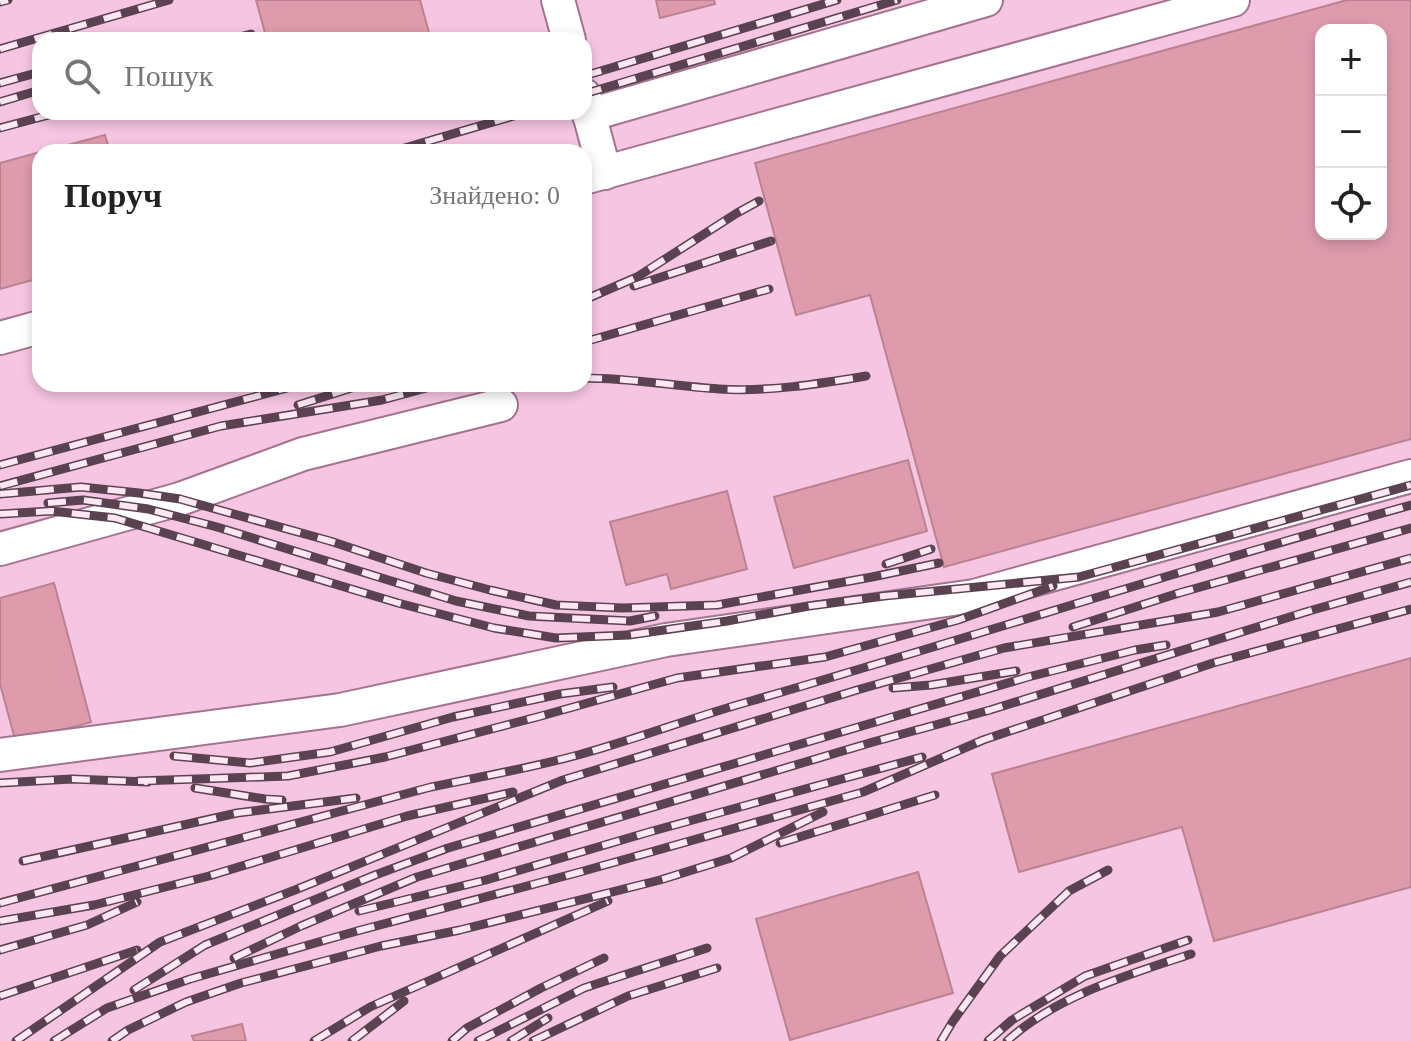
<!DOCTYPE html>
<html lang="uk">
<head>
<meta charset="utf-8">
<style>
  :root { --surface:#fff; --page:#f6f6f6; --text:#222; --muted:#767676; --line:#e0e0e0 }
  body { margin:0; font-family:"Times New Roman",serif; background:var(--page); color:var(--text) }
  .controls { position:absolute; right:24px; top:24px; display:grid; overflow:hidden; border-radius:16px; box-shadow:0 4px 12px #0003 }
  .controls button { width:72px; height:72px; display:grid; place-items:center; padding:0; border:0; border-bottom:2px solid var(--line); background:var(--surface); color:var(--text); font:40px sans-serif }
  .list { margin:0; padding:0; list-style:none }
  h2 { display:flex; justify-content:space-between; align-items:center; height:104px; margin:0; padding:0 32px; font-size:34px }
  h2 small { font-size:26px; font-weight:400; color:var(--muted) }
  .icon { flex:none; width:44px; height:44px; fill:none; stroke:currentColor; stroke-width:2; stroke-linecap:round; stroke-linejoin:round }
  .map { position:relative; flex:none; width:1411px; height:1041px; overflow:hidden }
  .search { position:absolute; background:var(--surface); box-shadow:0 4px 12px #0003; left:32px; top:32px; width:560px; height:88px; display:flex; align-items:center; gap:20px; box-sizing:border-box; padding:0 28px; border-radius:24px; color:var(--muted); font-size:30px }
  .panel { position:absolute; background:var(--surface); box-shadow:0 4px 12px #0003; left:32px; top:144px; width:560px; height:248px; border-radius:24px }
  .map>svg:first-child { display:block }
  .built { fill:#f6c5e2; fill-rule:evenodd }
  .building { fill:#de9bac; stroke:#bb8291; stroke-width:2; fill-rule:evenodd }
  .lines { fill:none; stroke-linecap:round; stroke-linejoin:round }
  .minor-casing { stroke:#a37390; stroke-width:36 }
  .minor { stroke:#fff; stroke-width:32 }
  .rail-casing { stroke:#5a4251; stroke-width:9 }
  .rail { stroke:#fde7f3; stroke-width:6; stroke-dasharray:18; stroke-linecap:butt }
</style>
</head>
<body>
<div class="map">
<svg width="1411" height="1041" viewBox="0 0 1411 1041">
  <rect width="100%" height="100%" fill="#fdd2eb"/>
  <path class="built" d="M0,0H1411V1041H0ZM1321,30H1381V234H1321ZM40,40H584V112H40ZM40,152H584V384H40Z"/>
  <g class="building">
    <path d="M256,0H420L431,40H267Z"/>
    <path d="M656,0H714L715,4L660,18Z"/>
    <path d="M1347,0H1411V439L944,567L870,295L796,315L755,163ZM1321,30H1381V234H1321Z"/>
    <path d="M105,135L110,152H42Z"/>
    <path d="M40,152V278L0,289V163Z"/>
    <path d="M908,460L927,531L794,568L774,497Z"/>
    <path d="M727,491L747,569L671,589L667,574L626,585L610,522Z"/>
    <path d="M54,583L91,722L16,743L0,684V598Z"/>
    <path d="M1411,658V887L1214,941L1182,827L1019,872L992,774Z"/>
    <path d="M918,872L953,993L790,1040L756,919Z"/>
    <path d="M242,1024L246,1041H194L192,1036Z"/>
  </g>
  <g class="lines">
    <defs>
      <g id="minor">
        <path d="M558,0L569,40"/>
        <path d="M584,95L605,173"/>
        <path d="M589,115L986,0"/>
        <path d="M584,178L1233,0"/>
        <path d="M0,338L40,327"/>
        <path d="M0,549L180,499L303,454L501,405"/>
        <path d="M0,755L340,710L666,640L974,596L1411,476"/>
      </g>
    </defs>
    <use href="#minor" class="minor-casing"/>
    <use href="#minor" class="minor"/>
    <defs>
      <g id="rail">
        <path d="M0,2L8,0"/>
        <path d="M228,40L251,34"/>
        <path d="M0,49L169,0"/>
        <path d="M584,76L837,0"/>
        <path d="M0,83L40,72"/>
        <path d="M584,94L897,0"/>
        <path d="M0,102L40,90"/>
        <path d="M0,128L60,112"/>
        <path d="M391,152L527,112"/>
        <path d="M634,286L771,241"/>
        <path d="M584,300L637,277L737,213L759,201"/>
        <path d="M584,342L769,289"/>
        <path d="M584,378C630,378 674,386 719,389C769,392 818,384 866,376"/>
        <path d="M298,405L364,384"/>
        <path d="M0,465L302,384"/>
        <path d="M0,486L221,426L382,400L441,384"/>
        <path d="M0,494L81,487L139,493L180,499L330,541L426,573L490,590L556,605L623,608L717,605L872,577L939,563"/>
        <path d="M48,503L83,500L148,509L217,527L456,601L529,616L630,621L655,616"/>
        <path d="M0,514L51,511L115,518L398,603L494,628L556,638L629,635L727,621L809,606L884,596L1079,577L1411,485"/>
        <path d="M886,564L931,549"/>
        <path d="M1073,627L1179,593L1411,528"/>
        <path d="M893,688L931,685L1016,671"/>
        <path d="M174,756L250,763L330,752L453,717L560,694L613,687"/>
        <path d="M138,781L288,776L385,757L541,716L677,678L825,657L958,620L1053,586"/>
        <path d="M0,783L72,779L148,782"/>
        <path d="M195,788L265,799L282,800"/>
        <path d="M780,843L935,795"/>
        <path d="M23,861L237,813L356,798"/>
        <path d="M0,903L431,787C480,777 530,768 578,755C637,739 693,717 751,701C972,637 1190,567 1411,505"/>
        <path d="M359,911L486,880L649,832L922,757"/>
        <path d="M0,921L94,905L209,876L407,816L513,792"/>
        <path d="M0,950L87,925L137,902"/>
        <path d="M234,958L301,926L417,877L873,742L990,710L1309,611L1411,582"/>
        <path d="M134,990L205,945L375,875L448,848L1028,677L1135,650L1166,645"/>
        <path d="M0,996L137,950"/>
        <path d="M16,1041L160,942L295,890L563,780L857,690L1004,648L1218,612L1411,558"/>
        <path d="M54,1041L107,1008L190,979L357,931L580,872L863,792L983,740L1213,663L1411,609"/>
        <path d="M112,1041L128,1030L186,1002L241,983L381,946L460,930L660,880L731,858L823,812"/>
        <path d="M314,1041L370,1007L608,901"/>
        <path d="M352,1041L404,1001"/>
        <path d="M452,1041L467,1028L541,988L604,958"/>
        <path d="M478,1041L584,988L707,948"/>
        <path d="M511,1041L548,1018"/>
        <path d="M533,1041L628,996L717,968"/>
        <path d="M941,1041L953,1021L1000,956L1069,891L1108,870"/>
        <path d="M988,1041L1012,1020L1085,976L1188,940"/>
        <path d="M1007,1041C1058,995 1128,975 1191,954"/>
      </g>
    </defs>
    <use href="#rail" class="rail-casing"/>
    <use href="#rail" class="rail"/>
  </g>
</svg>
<div class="controls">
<button>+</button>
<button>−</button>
<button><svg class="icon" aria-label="locate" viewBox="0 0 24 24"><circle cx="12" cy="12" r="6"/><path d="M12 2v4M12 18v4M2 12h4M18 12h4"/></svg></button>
</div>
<div class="search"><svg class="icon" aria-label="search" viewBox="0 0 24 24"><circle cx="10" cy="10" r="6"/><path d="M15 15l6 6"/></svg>Пошук</div>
<section class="panel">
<h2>Поруч<small>Знайдено: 0</small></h2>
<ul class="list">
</ul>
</section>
</div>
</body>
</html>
